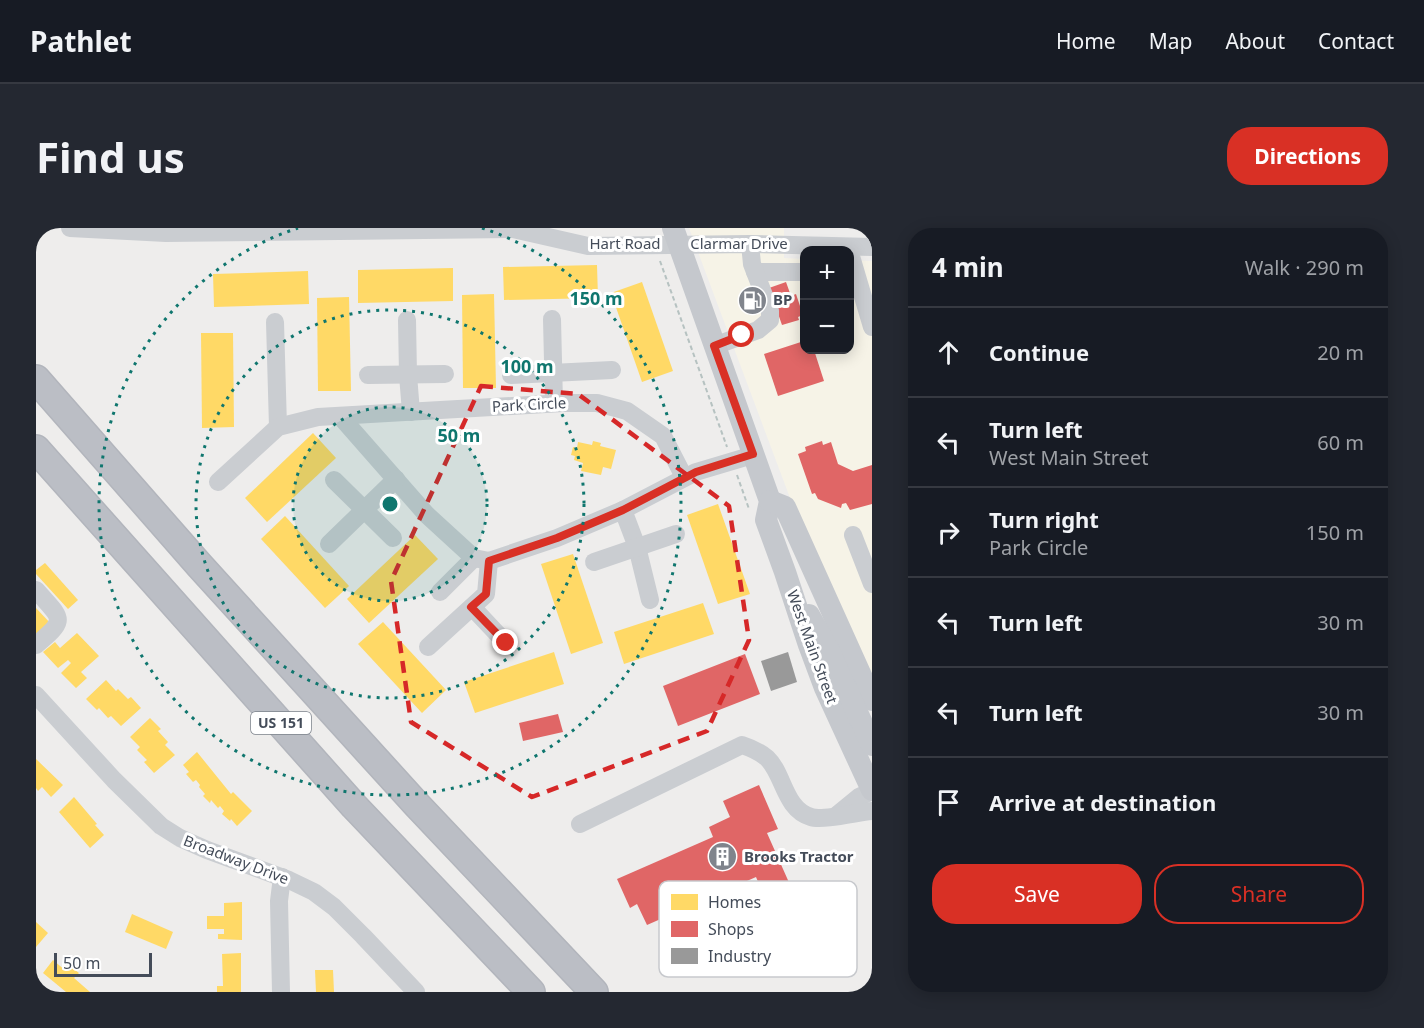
<!DOCTYPE html>
<html lang="en">
<head>
<meta charset="utf-8">
<style>
  :root { --surface:#171b24; --page:#242831; --text:#f1f3f6; --muted:#9ea1a6; --line:#363941; --accent:#d93025 }
  body { margin:0; font-family:"Noto Sans",sans-serif; background:var(--page); color:var(--text) }
  .controls { position:absolute; right:18px; top:18px; display:grid; overflow:hidden; border-radius:12px; box-shadow:0 3px 15px #0003 }
  .controls button { width:54px; height:54px; display:grid; place-items:center; padding:0; border:0; border-bottom:2px solid var(--line); background:var(--surface); color:var(--text); font:30px sans-serif }
  .scale { position:absolute; left:18px; bottom:15px; width:98px; box-sizing:border-box; padding-left:6px; border:3px solid #444c59; border-top:0; font-size:16px; line-height:21px; white-space:nowrap; color:#444c59; -webkit-text-stroke:4px #fff; paint-order:stroke }
  .stop { position:absolute; width:18px; height:18px; margin:-14px; border:4px solid #d93025; border-radius:50%; background:#fff }
  .stop.end { background:#d93025; border-color:#fff; box-shadow:0 2px 6px #0008 }
  .list { margin:0; padding:0; list-style:none }
  h2 { display:flex; justify-content:space-between; align-items:center; height:78px; margin:0; padding:0 24px; font-size:26px }
  h2 small { font-size:20px; font-weight:400; color:var(--muted) }
  .list li { display:grid; grid-template-columns:39px 1fr auto; gap:18px; align-items:center; box-sizing:border-box; height:90px; padding:0 24px; border-top:2px solid var(--line) }
  .list b { display:block; font-size:22px; white-space:nowrap }
  .list p { margin:0; font-size:20px; white-space:nowrap; color:var(--muted) }
  .list em { font-size:20px; font-style:normal; color:var(--muted) }
  .actions { display:flex; gap:12px; padding:18px 24px }
  .actions a { flex:1; padding:14px 0; border:2px solid var(--accent); border-radius:24px; text-align:center; font-size:21px; color:var(--accent) }
  .actions .main { background:var(--accent); color:#fff }
  .icon { flex:none; width:33px; height:33px; fill:none; stroke:currentColor; stroke-width:2; stroke-linecap:round; stroke-linejoin:round }
  .map { position:relative; flex:none; width:836px; height:764px; overflow:hidden; border-radius:24px }
  header { display:flex; align-items:center; gap:36px; box-sizing:border-box; height:84px; padding:0 30px; background:var(--surface); border-bottom:2px solid var(--line) }
  header strong { font-size:28px }
  nav { display:flex; gap:33px; margin-inline-start:auto; font-size:21px }
  .intro { display:flex; align-items:center; justify-content:space-between; box-sizing:border-box; height:144px; padding:0 36px }
  h1 { margin:0; font-size:42px }
  .button { padding:15px 27px; border-radius:24px; background:var(--accent); color:#fff; font-size:21px; font-weight:700 }
  main { display:flex; gap:36px; padding:0 36px }
  aside { flex:1; background:var(--surface); border-radius:24px; box-shadow:0 3px 15px #0003 }
  .map>svg:first-child { display:block }
  .commercial { fill:#f6f3e7 }
  .homes { fill:#ffd966 }
  .shops { fill:#e06666 }
  .industry { fill:#999 }
  .lines { fill:none; stroke-linecap:round; stroke-linejoin:round }
  .highway-casing { stroke:#b2b5bc; stroke-width:30 }
  .path { stroke:#b6c2c1; stroke-width:2; stroke-dasharray:4.5 3; stroke-linecap:butt }
  .minor { stroke:#cacdd1; stroke-width:18 }
  .major { stroke:#c5c8cd; stroke-width:22 }
  .highway { stroke:#bbbec5; stroke-width:27 }
  .route { stroke:#d93025; stroke-width:8 }
  .marked { fill:none; stroke:#d62828; stroke-width:4.5; stroke-dasharray:12 8; stroke-linejoin:round }
  .ring { fill:none; stroke:#0f766e; stroke-width:3; stroke-dasharray:3 6 }
  .labels { text-anchor:middle; stroke-width:6; stroke-linejoin:round; paint-order:stroke }
  .shield { fill:#fff; stroke:#7c828b; stroke-width:1.5 }
  .shield-label { font-size:14px; font-weight:bold; fill:#444c59 }
  .street-label { font-size:15px; fill:#444c59; stroke:#fff }
  .poi-label { font-size:15px; font-weight:bold; fill:#444c59; stroke:#fff; text-anchor:start }
  .key { fill:#fff; stroke:#c7c9cd; stroke-width:1.5 }
  .key-label { font-size:16px; fill:#444c59 }
  .centre { fill:#0f766e; stroke:#fff; stroke-width:3 }
  .ring-label { font-size:18px; text-anchor:middle; font-weight:bold; fill:#0f766e; stroke:#fff; stroke-width:6; stroke-linejoin:round; paint-order:stroke }
</style>
</head>
<body>
<header>
<strong>Pathlet</strong>
<nav><a>Home</a><a>Map</a><a>About</a><a>Contact</a></nav>
</header>
<div class="intro"><h1>Find us</h1><a class="button">Directions</a></div>
<main>
<div class="map">
<svg width="836" height="764" viewBox="0 0 836 764">
  <rect width="100%" height="100%" fill="#eeedec"/>
  <path class="commercial" d="M653,0H748V30L768,31V122H814V32L836,33V453L757,278Z"/>
  <g class="homes">
    <path d="M561,37L562,70L468,72L467,39Z"/>
    <path d="M417,40V73L322,75V42Z"/>
    <path d="M272,43L273,76L178,79L177,46Z"/>
    <path d="M606,54L637,143L606,154L575,65Z"/>
    <path d="M458,66L460,160H427L426,67Z"/>
    <path d="M313,69L315,163H282L281,70Z"/>
    <path d="M165,105H197L198,199L166,200Z"/>
    <path d="M277,205L300,230L231,294L209,270Z"/>
    <path d="M557,213L565,215L564,218L580,222L575,241L567,239L565,247L545,243L547,235L538,232L539,228L535,227L537,219L541,220L542,214L556,217Z"/>
    <path d="M682,276L714,366L682,376L651,287Z"/>
    <path d="M249,288L313,358L289,380L225,311Z"/>
    <path d="M379,307L402,331L333,395L311,371Z"/>
    <path d="M537,326L567,415L535,426L505,336Z"/>
    <path d="M9,335L42,372L32,381L0,346V342Z"/>
    <path d="M667,375L678,406L588,436L578,404Z"/>
    <path d="M0,380L16,397L0,412Z"/>
    <path d="M347,394L410,462L386,485L322,416Z"/>
    <path d="M41,405L63,428L45,444L51,450L40,460L25,445L35,435L32,432L22,440L7,424L19,414L24,420Z"/>
    <path d="M518,424L528,456L439,485L428,454Z"/>
    <path d="M70,452L80,463L82,461L92,471L95,469L105,480L85,498L75,488L72,490L63,480L61,482L50,471Z"/>
    <path d="M114,490L125,501L122,503L132,514L129,517L139,527L118,545L108,534L111,532L101,522L104,519L94,509Z"/>
    <path d="M161,524L195,566L197,564L216,583L201,598L195,591L194,593L186,586L188,583L184,578L182,580L175,572L174,575L167,568L169,566L163,559L164,557L160,552L157,554L150,546L153,544L147,537Z"/>
    <path d="M0,531L27,557L15,569L6,559L2,563L0,560Z"/>
    <path d="M38,569L61,596L59,597L68,607L54,620L23,584Z"/>
    <path d="M206,674V712L182,711V706H188V701H171V688H188V675Z"/>
    <path d="M96,686L137,704L130,721L89,704Z"/>
    <path d="M0,694L12,705L0,719Z"/>
    <path d="M205,725V764H181V758H187L186,726Z"/>
    <path d="M17,732L30,743L34,738L43,745L38,750L54,764H30L7,745Z"/>
    <path d="M279,742H297L298,764H280Z"/>
  </g>
  <g class="shops">
    <path d="M750,54L755,68L760,66L767,87L762,89L763,92L746,97L733,60Z"/>
    <path d="M768,113V122H778L788,153L742,168L728,126Z"/>
    <path d="M786,213L787,217L795,214L802,236L817,243L836,237V276L814,282L810,275L806,276L805,280L782,271L779,265L776,266L762,226L770,223L769,219Z"/>
    <path d="M709,426L724,466L642,498L627,458Z"/>
    <path d="M522,486L527,504L487,513L483,495Z"/>
    <path d="M723,557L742,601L731,605L755,659L739,666L741,670L731,675L720,649L611,697L601,676L594,680L581,651L677,609L673,599L694,589L687,573Z"/>
  </g>
  <path class="industry" d="M752,424L761,454L735,463L725,433Z"/>
  <g class="lines">
    <defs>
      <g id="highway">
        <path d="M0,151L164,338L381,577L558,764"/>
        <path d="M0,221L318,578L495,764"/>
      </g>
    </defs>
    <use href="#highway" class="highway-casing"/>
    <g class="path">
      <path d="M624,33L691,219"/>
      <path d="M701,247L713,281"/>
    </g>
    <g class="minor">
      <path d="M34,0L130,5L477,1L552,18L714,16L836,19"/>
      <path d="M814,25L836,99"/>
      <path d="M719,44H768"/>
      <path d="M516,91L518,175"/>
      <path d="M371,92L372,147L375,184"/>
      <path d="M239,94L242,199"/>
      <path d="M678,118L722,102L734,92V83L716,36L714,16"/>
      <path d="M332,147L409,146"/>
      <path d="M475,147L576,142"/>
      <path d="M304,188L390,286L438,330L453,333L521,310L587,282L660,244L717,227"/>
      <path d="M298,252L357,310"/>
      <path d="M182,254L242,199L282,189L527,175H561L591,183L627,208L648,249"/>
      <path d="M587,282L601,319L614,372"/>
      <path d="M817,307L836,356"/>
      <path d="M293,316L360,251"/>
      <path d="M558,334L640,306"/>
      <path d="M0,362C26,392 32,390 0,417"/>
      <path d="M404,364L438,330"/>
      <path d="M436,379L470,415"/>
      <path d="M392,419L450,366L453,333"/>
      <path d="M0,467L78,552L125,598L144,610L171,622L253,652L278,664L298,679L327,708L380,764"/>
      <path d="M801,587L823,569L836,563"/>
      <path d="M544,596L706,517C715,520 724,524 731,530C748,546 748,581 775,589C786,593 823,584 836,583"/>
      <path d="M245,764L243,673L246,649"/>
    </g>
    <g class="major">
      <path d="M637,0L734,273L730,292L749,344L773,417L789,460L836,562"/>
      <path d="M734,273L749,279L836,472"/>
      <path d="M773,387L792,421L836,517"/>
    </g>
    <use href="#highway" class="highway"/>
  </g>
  <g class="lines">
    <path class="route" d="M470,415L435,379L450,366L453,333L521,310L587,282L660,244L717,226L678,118L706,107"/>
  </g>
  <path class="marked" d="M445,158L542,166L693,278L713,412L671,503L496,569L375,494L355,353Z"/>
  <circle cx="354" cy="276" r="97" fill="#0f766e" fill-opacity=".12"/>
  <g class="ring">
    <circle cx="354" cy="276" r="97"/>
    <circle cx="354" cy="276" r="194"/>
    <path d="M446 0A291 291 0 1 1 262 0"/>
  </g>
  <defs>
    <symbol id="fuel-disc" viewBox="-11 -11 22 22"><circle r="9.5" fill="#80848c" stroke="#fff"/><path d="M-5.5-6h7V0h2V4h1.3V-2.5L3-4.5l.8-.8L6-3V5H2.5V1h-1V6h-7ZM-4.2-4.7v3.2H.2V-4.7Z" fill="#fff"/></symbol>
    <symbol id="building-disc" viewBox="-11 -11 22 22"><circle r="9.5" fill="#80848c" stroke="#fff"/><path d="M-4-6H4V6H1V3H-1V6H-4ZM-2.5-4.3h1.7v1.8h-1.7ZM.8-4.3h1.7v1.8H.8ZM-2.5-1h1.7V.8h-1.7ZM.8-1h1.7V.8H.8Z" fill="#fff"/></symbol>
  </defs>
  <g fill-rule="evenodd">
    <use href="#fuel-disc" x="700" y="56" width="33" height="33"/>
    <use href="#building-disc" x="670" y="612" width="33" height="33"/>
  </g>
  <g class="labels">
    <rect class="shield" x="215" y="484" width="60" height="22" rx="4.5"/>
    <g class="shield-label">
      <text x="245" y="500">US 151</text>
    </g>
    <g class="street-label">
      <text x="589" y="21">Hart Road</text>
      <text x="703" y="21">Clarmar Drive</text>
      <text transform="translate(493 177) rotate(-3)" y="5">Park Circle</text>
      <text transform="translate(776 419) rotate(70)" y="5">West Main Street</text>
      <text transform="translate(200 632) rotate(21)" y="5">Broadway Drive</text>
    </g>
    <g class="poi-label">
      <text x="737" y="77">BP</text>
      <text x="708" y="634">Brooks Tractor</text>
    </g>
  </g>
  <rect x="623" y="653" width="198" height="96" rx="9" class="key"/>
  <rect x="635" y="666" width="27" height="16" fill="#ffd966"/>
  <rect x="635" y="693" width="27" height="16" fill="#e06666"/>
  <rect x="635" y="720" width="27" height="16" fill="#999"/>
  <g class="key-label">
    <text x="672" y="680">Homes</text>
    <text x="672" y="707">Shops</text>
    <text x="672" y="734">Industry</text>
  </g>
  <circle cx="354" cy="276" r="9" class="centre"/>
  <g class="ring-label">
    <text x="560" y="77">150 m</text>
    <text x="491" y="145">100 m</text>
    <text x="423" y="214">50 m</text>
  </g>
</svg>
<div class="controls">
<button>+</button>
<button>−</button>
</div>
<div class="scale">50 m</div>
<div class="stop" style="left:706px;top:107px"></div>
<div class="stop end" style="left:470px;top:415px"></div>
</div>
<aside>
<h2>4 min<small>Walk · 290 m</small></h2>
<ul class="list">
<li><svg class="icon" aria-label="ahead" viewBox="0 0 24 24"><path d="M12 20V5M6 11l6-6 6 6"/></svg><div><b>Continue</b></div><em>20 m</em></li>
<li><svg class="icon" aria-label="left" viewBox="0 0 24 24"><path d="M17 20v-9H6M10 6l-5 5 5 5"/></svg><div><b>Turn left</b><p>West Main Street</p></div><em>60 m</em></li>
<li><svg class="icon" aria-label="right" viewBox="0 0 24 24"><path d="M7 20v-9h11M14 6l5 5-5 5"/></svg><div><b>Turn right</b><p>Park Circle</p></div><em>150 m</em></li>
<li><svg class="icon" aria-label="left" viewBox="0 0 24 24"><path d="M17 20v-9H6M10 6l-5 5 5 5"/></svg><div><b>Turn left</b></div><em>30 m</em></li>
<li><svg class="icon" aria-label="left" viewBox="0 0 24 24"><path d="M17 20v-9H6M10 6l-5 5 5 5"/></svg><div><b>Turn left</b></div><em>30 m</em></li>
<li><svg class="icon" aria-label="arrive" viewBox="0 0 24 24"><path d="M6 21V4h12l-3 4 3 4H6"/></svg><div><b>Arrive at destination</b></div></li>
</ul>
<div class="actions"><a class="main">Save</a><a>Share</a></div>
</aside>
</main>
</body>
</html>
